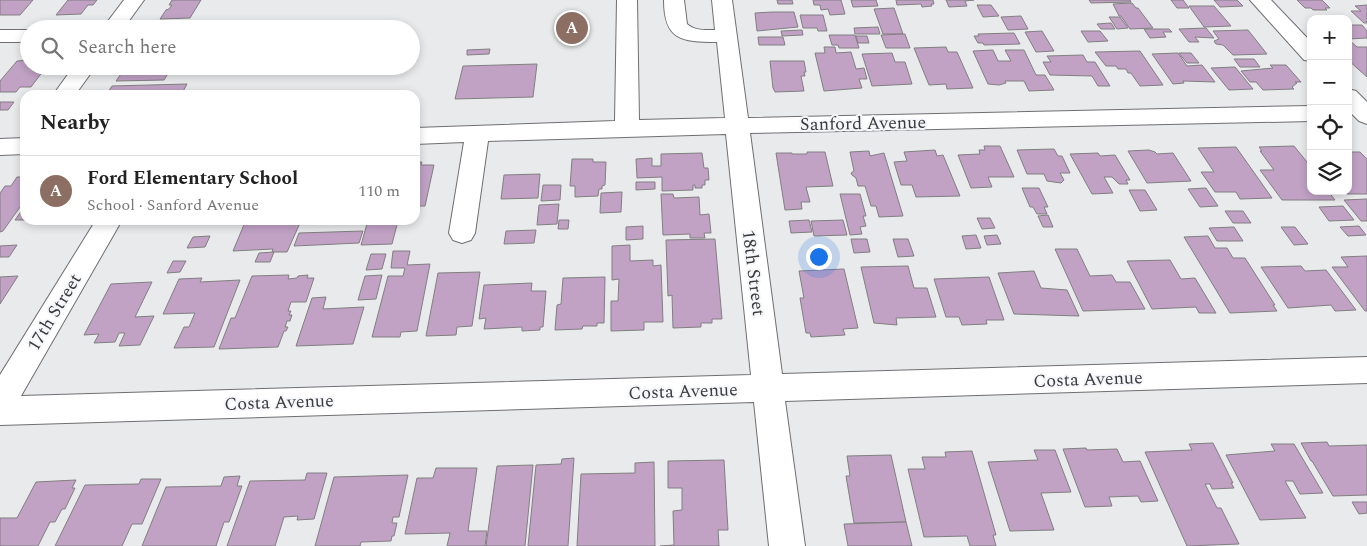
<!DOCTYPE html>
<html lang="en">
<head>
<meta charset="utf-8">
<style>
  :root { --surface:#fff; --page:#f2f2f2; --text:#222; --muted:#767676; --line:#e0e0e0; --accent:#55762d }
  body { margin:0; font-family:Spectral,serif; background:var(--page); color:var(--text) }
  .controls { position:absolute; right:15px; top:15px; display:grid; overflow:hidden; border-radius:10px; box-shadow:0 2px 8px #0003 }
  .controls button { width:45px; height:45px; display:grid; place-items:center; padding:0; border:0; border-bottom:1px solid var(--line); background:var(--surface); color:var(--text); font:25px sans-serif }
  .you { position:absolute; left:818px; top:256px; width:18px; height:18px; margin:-12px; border:4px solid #fff; border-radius:50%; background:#1a73e8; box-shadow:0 0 0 8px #1a73e833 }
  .badge { display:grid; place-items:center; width:32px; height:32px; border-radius:50%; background:var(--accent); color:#fff; font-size:16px; font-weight:700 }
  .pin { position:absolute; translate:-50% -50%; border:2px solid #fff; box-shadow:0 1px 5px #0006 }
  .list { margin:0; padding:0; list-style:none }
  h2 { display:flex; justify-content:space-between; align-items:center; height:65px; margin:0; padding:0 20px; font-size:21px }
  h2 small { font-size:16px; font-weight:400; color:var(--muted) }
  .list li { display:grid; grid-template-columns:32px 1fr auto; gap:15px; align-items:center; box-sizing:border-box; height:70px; padding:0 20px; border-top:1px solid var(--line) }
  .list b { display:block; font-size:19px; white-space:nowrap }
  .list p { margin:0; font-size:16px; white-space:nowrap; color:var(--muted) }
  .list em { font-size:16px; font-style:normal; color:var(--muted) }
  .icon { flex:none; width:28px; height:28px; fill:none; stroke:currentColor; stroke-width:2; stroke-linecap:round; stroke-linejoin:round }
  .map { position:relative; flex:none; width:1367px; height:546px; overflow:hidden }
  .search { position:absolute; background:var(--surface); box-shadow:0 2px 8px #0003; left:20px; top:20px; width:400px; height:55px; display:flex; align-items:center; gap:12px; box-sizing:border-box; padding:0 18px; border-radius:28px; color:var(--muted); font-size:19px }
  .panel { position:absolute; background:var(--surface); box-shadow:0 2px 8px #0003; left:20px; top:90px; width:400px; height:135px; border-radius:15px }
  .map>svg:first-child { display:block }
  .building { fill:#c1a2c5; stroke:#817f81 }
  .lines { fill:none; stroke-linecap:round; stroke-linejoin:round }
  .minor-casing { stroke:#6f6f72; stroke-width:2 }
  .minor { fill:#fff; fill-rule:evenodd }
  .labels { text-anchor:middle; stroke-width:4; stroke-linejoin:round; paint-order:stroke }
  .street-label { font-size:18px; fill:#3b3b3c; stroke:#f6f7fa }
</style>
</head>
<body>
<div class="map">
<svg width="1367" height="546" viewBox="0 0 1367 546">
  <rect width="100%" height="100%" fill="#e9eaec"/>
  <g class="building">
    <path d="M0,0H33L20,15H0Z"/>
    <path d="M68,0H97L93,5H88L81,14L56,15Z"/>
    <path d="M172,0H201L190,18L160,19L166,10L169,9L172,5H169Z"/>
    <path d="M777,0H792L793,4H778Z"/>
    <path d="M813,0H841L845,14L830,15L828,9L821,10L820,5H814Z"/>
    <path d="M851,0H876L878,6L853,7Z"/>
    <path d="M896,0H933L934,4H931L932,6L922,7L921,4L897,5Z"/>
    <path d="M946,0H974L965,1L967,6L949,7Z"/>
    <path d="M1089,0H1130L1131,2L1091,3Z"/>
    <path d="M1171,0H1183L1189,8H1177Z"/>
    <path d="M1214,0H1237L1243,6L1220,7Z"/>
    <path d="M1297,0H1322L1330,8H1325L1327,10H1313L1311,8H1305Z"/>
    <path d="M1132,3L1136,8H1138L1153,28L1130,29L1121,16H1119L1113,4Z"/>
    <path d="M977,5H991L999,16L983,17Z"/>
    <path d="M1367,5V23H1364L1351,11H1361L1355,6Z"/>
    <path d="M1189,6H1214L1231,26L1204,27Z"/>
    <path d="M894,8L903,34H883L874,9Z"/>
    <path d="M772,12H794L798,27L757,31L755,13Z"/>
    <path d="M800,15H823L827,31H818L817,28H803Z"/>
    <path d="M1021,16L1028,29L1008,30L1001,17Z"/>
    <path d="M1109,17H1120L1128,28L1117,29Z"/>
    <path d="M198,21L193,29H152L156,23Z"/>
    <path d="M246,21L242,28H229L232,22Z"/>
    <path d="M1111,23L1115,29H1101L1097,24Z"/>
    <path d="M1348,25H1362L1367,31V38L1348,39Z"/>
    <path d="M878,27L880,34H855L854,28Z"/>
    <path d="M1206,28L1214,38L1195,37L1199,42H1189L1179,29Z"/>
    <path d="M1144,29H1169L1172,32H1163L1166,37L1150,38Z"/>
    <path d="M802,30L803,35L782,36L781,31Z"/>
    <path d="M1248,30L1267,54L1233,55L1223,45L1216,44L1214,41L1219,39L1213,31Z"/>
    <path d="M1042,31L1054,51L1036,52L1025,32Z"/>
    <path d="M1081,31H1100L1108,41L1088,42Z"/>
    <path d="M1014,33L1020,44L984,45L983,43H978L974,36H979L978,34Z"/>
    <path d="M905,34L910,48H886L881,35Z"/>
    <path d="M829,35H855L859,48H839L838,45H832Z"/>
    <path d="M856,36H867L869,43H858Z"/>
    <path d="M758,37H783L785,45H759Z"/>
    <path d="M1348,39L1357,47H1367V77L1348,60Z"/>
    <path d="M824,47H835L836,53L851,52L856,69L864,68L867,79H859L862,88L824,91L815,53H825Z"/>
    <path d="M946,47L948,52H957L973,88L947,89L946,84L929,85L914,48Z"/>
    <path d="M490,49L489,54L467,55V50Z"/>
    <path d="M993,50L998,61H1011L1005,50H1024L1036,75H1045L1054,90L1029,91L1024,81H1005L1006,83L999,85L988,84L973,51Z"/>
    <path d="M1140,51L1163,85L1140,86L1131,73H1128L1126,69H1118L1116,66H1106L1095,52Z"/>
    <path d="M892,53L895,62H905L912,84L872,86L862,54Z"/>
    <path d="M1178,53L1187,66L1202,65L1215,82L1183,81L1184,83L1173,84L1152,54Z"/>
    <path d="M1179,53H1191L1199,63H1187Z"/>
    <path d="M1083,55L1087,62H1095L1110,86H1098L1092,76L1050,75L1043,62H1051L1047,56Z"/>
    <path d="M1234,59H1254L1260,67H1240Z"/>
    <path d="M29,60V66H47L31,87H20L16,92H0V81L17,61Z"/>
    <path d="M770,61H804L806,72H804L805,76H801L804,91L775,92L773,88Z"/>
    <path d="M537,64L533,97L455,99L463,66Z"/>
    <path d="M1270,65H1286L1301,82H1295L1297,83L1292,87L1294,89L1263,90L1256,82H1250L1241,71L1273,68Z"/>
    <path d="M141,66H191H187L184,71L169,72L164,80L116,81L123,71L139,70Z"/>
    <path d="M1235,67L1253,89L1229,90L1211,68Z"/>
    <path d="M187,84L181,95H106L112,86Z"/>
    <path d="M0,102H14L8,110H0Z"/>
    <path d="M984,146H1000L1014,177H988L992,187L971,188L958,155L980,154L979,150H985Z"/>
    <path d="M1294,146L1311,167V191H1328L1335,200H1282L1260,170H1274L1260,151H1262L1259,147Z"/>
    <path d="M1236,147L1272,198L1240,199L1236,192H1215L1201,172H1214L1198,148Z"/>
    <path d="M1054,149L1058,156H1062L1070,173H1060L1064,180L1061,183L1047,181L1044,174H1027L1017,150Z"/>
    <path d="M935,150L937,156L943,155L960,196L916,197L912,185H901L894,162L907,161L904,152Z"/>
    <path d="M1149,150L1155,152L1157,154L1173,153L1191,181L1147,183L1128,151Z"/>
    <path d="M869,151L870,156L884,153L903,216L879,217L876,206H871L865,186H858L856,178L852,175L851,173L854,171L850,152Z"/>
    <path d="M807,152H825L833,186L806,187L810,202H801L802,209L785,210L776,153H792V154H807Z"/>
    <path d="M1348,152H1360L1367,159V194H1347L1345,191H1348Z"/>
    <path d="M702,153L704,168H708L709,180H705V185H702V188H695V185H693V190L662,191V177L637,178L636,159L652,158V166H661V154Z"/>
    <path d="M1098,153L1100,156L1115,155L1130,180H1126L1128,184H1119L1112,177H1104L1113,193L1092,194L1070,154Z"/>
    <path d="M572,159H593V162H606L605,185L602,186V189H599L598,196L575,197V186H570Z"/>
    <path d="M415,162H422L421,165H434L425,206H415Z"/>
    <path d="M540,174L538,198L501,199L504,175Z"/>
    <path d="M17,177H25V200L3,231L0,232V193L5,186H11Z"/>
    <path d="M636,182H655V189L636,190Z"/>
    <path d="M543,185H561L560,200L541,201Z"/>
    <path d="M1022,188H1039L1048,207H1044L1047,214H1037L1033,207H1030Z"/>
    <path d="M1206,188L1218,206L1200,207L1188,189Z"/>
    <path d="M1129,190H1145L1157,210L1140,211Z"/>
    <path d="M622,192L621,212L600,213L601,193Z"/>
    <path d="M661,194H673L674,198L699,197L700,215L709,214L711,233H704L705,238H690V234L663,235Z"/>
    <path d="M840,194H860L866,216H863L866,226L860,227L862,234L850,235Z"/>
    <path d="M1367,199V221H1361L1344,200Z"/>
    <path d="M559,204L557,224L537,225L539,205Z"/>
    <path d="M25,206V220H15Z"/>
    <path d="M1343,206L1354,220L1329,221L1319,207Z"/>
    <path d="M1225,211H1243L1251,223H1233Z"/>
    <path d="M1048,215L1053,227H1043L1038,216Z"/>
    <path d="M977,218H990L995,228L982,229Z"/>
    <path d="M246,220H313L312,222L300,223L287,252H272L273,249L233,251Z"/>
    <path d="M368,220L398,221L392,244L361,245Z"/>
    <path d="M559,220H569L568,229H558Z"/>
    <path d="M809,220L812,232L791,233L789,221Z"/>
    <path d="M843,220L847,235L814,236L811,221Z"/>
    <path d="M643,226V239L626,240V227Z"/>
    <path d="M1359,226L1366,235L1348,236L1340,227Z"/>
    <path d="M1234,227L1243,241H1217L1209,228Z"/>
    <path d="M1281,227H1295L1308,244L1294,245Z"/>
    <path d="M536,230L534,243L504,244L506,231Z"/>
    <path d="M363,231L359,243L294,246L299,233Z"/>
    <path d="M976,235L981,248L966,249L962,236Z"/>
    <path d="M997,235L1001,244L987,245L984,236Z"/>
    <path d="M210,236L205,247L187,248L193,237Z"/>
    <path d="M1208,236L1215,248H1227L1233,258H1245L1275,305H1273L1277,311L1230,313L1184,237Z"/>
    <path d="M715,239L722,319H712V323H701V327L673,328L672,295L668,296L666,240Z"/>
    <path d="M851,239H867L870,252L854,253Z"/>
    <path d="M893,239H908L914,256L898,257Z"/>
    <path d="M17,245L9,257H0V246Z"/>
    <path d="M630,245V261L653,260V266L661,265L663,322H644V330L611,331V301H618L619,279L612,280V246Z"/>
    <path d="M1055,249H1077L1090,276L1112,275L1116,282H1130L1145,309L1083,311Z"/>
    <path d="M393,251H410L407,265L430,264L417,331L401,332L400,337H372L388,276H403L405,268H391Z"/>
    <path d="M274,252L270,262H255L259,253Z"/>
    <path d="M371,254H386L382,269L366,270Z"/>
    <path d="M1367,256V311H1365L1332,267H1348L1341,257Z"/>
    <path d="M1170,260L1181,279L1195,278L1216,313H1199L1196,307L1152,309L1127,261Z"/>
    <path d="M173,261H186L180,272L167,273Z"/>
    <path d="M908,266L914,288H927L936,317L896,318L897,325L874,323L861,267Z"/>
    <path d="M1301,266L1305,271L1326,270L1356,310L1335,311L1331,305L1288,308L1261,267Z"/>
    <path d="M844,269L858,328L843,329L845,335L811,337L810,333H806L800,298H804L799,271Z"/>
    <path d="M1034,271L1041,288L1067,290L1079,316L1014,314L998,273Z"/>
    <path d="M480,272L472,326L457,327L456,335L426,336L438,273Z"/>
    <path d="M289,275L288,279L297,278L298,276L308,275L307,278H314L306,302H291L288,311H291L289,315H292L290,321H287L285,327H288L286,331H284L278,347L219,349L231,318H235L252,276Z"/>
    <path d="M382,275L376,299L358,300L365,276Z"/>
    <path d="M18,276L0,304V277Z"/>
    <path d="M605,277L604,323H597V326H583L582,329L555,330L557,305L561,304L563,278Z"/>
    <path d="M989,277L1004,320H986L987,324L962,325L959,317H946L934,279Z"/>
    <path d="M202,278L200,282L240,280L214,347L174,348L184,327H189L195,313L163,314L179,279Z"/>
    <path d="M152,282L135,317L154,316L140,345L119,346L125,333H119L115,342L94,343L99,334L84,335L111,284Z"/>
    <path d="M532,283L531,291H546L543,327H540V330L522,331V327L484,329L486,318L479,319L484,285Z"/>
    <path d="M326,297L323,309L364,307L353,344L296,346L312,298Z"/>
    <path d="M1327,442L1329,446L1367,445V495L1333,496L1312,461H1311L1301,443Z"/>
    <path d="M1213,443L1233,483H1231L1234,488L1212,489L1210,484H1205L1217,508H1221L1239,544L1187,546L1145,452L1192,450L1189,444Z"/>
    <path d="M1271,444H1294L1323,493L1300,494L1293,481H1285L1306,518L1260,520L1226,455L1275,451Z"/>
    <path d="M1086,448L1087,450L1117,449L1123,462L1140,461L1158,501L1141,502L1138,496L1109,497L1112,506L1085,507L1063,449Z"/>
    <path d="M1034,450H1055L1071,492L1041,493L1054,530L1010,531L988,462L1038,460Z"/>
    <path d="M972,451L996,535H993L996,546H970L967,536L924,537L908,469H925L922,457H946L945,452Z"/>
    <path d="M891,455L906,522L854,523L846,476H850L847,456Z"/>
    <path d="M574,458L568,546H528L536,465L561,464L562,459Z"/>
    <path d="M724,460L728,530H718L719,546H660L674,545L673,511L682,510V488H668V461Z"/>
    <path d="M654,462L655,546H577L581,474L635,473V463Z"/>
    <path d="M533,465L525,546H486L497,466Z"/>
    <path d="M436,468H477L468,531H487L485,546H447L450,533L405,534L417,478H433Z"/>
    <path d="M307,473H327L314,519L297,520L298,516L284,517L275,546H227L250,481L305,480Z"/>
    <path d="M408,475L399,517H393L392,523H397L394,536H392L391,541L361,542L360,546H315L334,477Z"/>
    <path d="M240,476L237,486H242L229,522H224L216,546H142L166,487L221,486L224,477Z"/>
    <path d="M141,479H161L142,524H132L122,546H55L85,485L139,484Z"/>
    <path d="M76,480L72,488H75L65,509H62L55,522H50L38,546H0V518H17L36,482Z"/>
    <path d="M1352,502H1367V513L1359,514Z"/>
    <path d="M906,522L912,546H848L844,524Z"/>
  </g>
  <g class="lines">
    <defs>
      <g id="minor">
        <path d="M124,0H144L123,29H102Z"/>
        <path d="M617,0H637L639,120L725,118L717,42C681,42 664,40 664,0H684L687,24C695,31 705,30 715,30L712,0H732L748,118L1311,106V121L750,133L782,374L1367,357V383L785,401L805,546H769L754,402L0,425V375L96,220H122L21,396L751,375L726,134L488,141L475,233L471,240L462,243L453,240L449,233L464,142L415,144V128L615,121Z"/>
        <path d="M1250,0H1271L1311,42V61L1304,60Z"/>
        <rect x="0" y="30" width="29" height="12"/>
        <path d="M74,66H96L75,95H53Z"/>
        <path d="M1348,89L1356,91L1367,102V124L1359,121L1348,110Z"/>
        <path d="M25,138V154L0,155V139Z"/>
      </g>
    </defs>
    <use href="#minor" class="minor-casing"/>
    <use href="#minor" class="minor"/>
  </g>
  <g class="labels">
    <g class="street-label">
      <text transform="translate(863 123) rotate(-1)" y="6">Sanford Avenue</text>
      <text transform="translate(754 273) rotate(83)" y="6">18th Street</text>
      <text transform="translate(54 312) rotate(-59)" y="6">17th Street</text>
      <text transform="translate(1088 379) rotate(-2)" y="6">Costa Avenue</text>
      <text transform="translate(683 391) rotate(-2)" y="6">Costa Avenue</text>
      <text transform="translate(279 402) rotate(-2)" y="6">Costa Avenue</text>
    </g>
  </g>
</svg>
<div class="controls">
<button>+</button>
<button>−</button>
<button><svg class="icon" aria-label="locate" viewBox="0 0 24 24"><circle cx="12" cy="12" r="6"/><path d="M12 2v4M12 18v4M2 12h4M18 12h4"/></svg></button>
<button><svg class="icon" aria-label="layers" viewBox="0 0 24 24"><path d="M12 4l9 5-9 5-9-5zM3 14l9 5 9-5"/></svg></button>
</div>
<div class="you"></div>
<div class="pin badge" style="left:572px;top:28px;background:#8d6e63">A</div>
<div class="search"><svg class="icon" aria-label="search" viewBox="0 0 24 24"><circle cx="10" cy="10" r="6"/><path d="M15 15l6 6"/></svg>Search here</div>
<section class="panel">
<h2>Nearby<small></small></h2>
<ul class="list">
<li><span class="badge" style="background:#8d6e63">A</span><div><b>Ford Elementary School</b><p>School · Sanford Avenue</p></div><em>110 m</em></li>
</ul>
</section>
</div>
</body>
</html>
